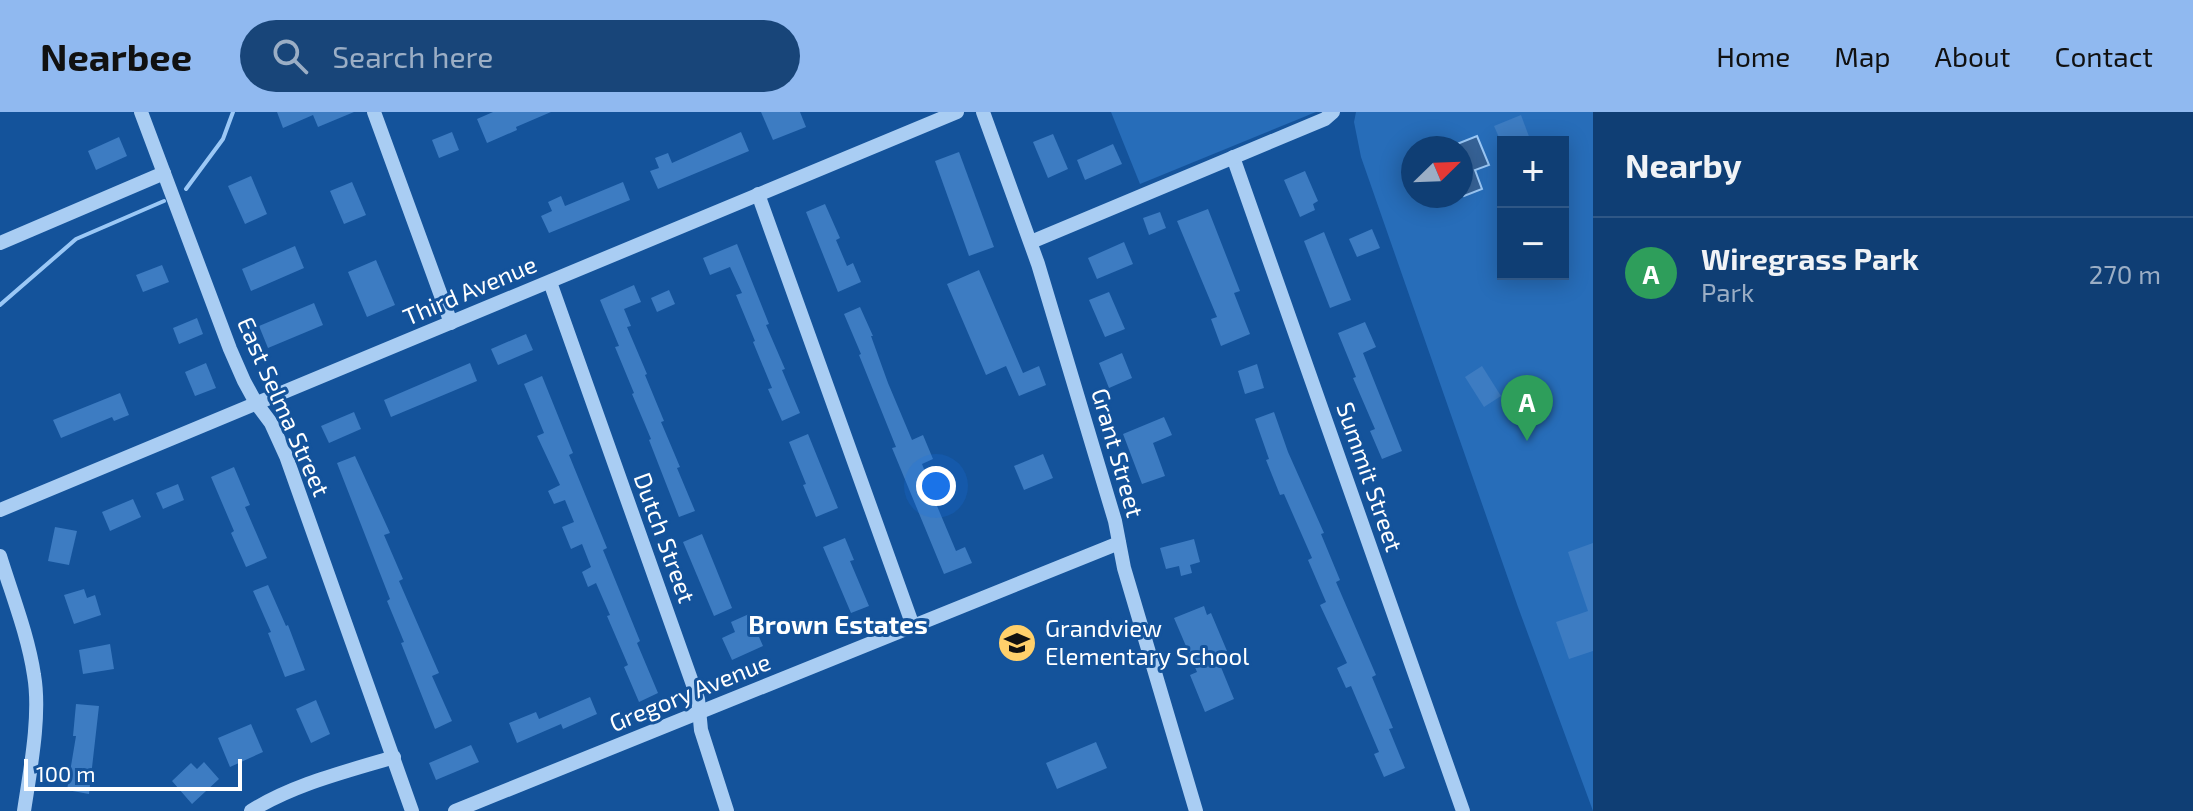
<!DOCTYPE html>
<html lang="en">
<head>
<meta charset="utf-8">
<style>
  :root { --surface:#0f3e74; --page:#184579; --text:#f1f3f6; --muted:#9baec5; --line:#2f5786; --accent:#90b9f0 }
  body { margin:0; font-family:"Exo 2",sans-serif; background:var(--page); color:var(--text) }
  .controls { position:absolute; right:24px; top:24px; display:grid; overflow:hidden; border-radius:0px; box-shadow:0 4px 20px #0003 }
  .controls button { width:72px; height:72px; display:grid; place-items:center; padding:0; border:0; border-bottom:2px solid var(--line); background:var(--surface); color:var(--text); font:40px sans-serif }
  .compass { position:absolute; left:1401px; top:24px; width:72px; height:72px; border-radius:50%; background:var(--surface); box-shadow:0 4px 20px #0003; rotate:67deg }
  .scale { position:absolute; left:24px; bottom:20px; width:218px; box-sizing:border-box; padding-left:8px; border:4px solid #fff; border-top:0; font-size:22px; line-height:28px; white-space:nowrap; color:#fff; -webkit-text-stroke:6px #14539b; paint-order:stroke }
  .you { position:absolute; left:936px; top:374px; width:28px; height:28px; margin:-20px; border:6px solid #fff; border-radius:50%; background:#1a73e8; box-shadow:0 0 0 12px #1a73e833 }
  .badge { display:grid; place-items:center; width:52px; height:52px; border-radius:50%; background:var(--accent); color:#fff; font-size:26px; font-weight:700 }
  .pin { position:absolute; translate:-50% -66px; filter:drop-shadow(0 2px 4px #0008) }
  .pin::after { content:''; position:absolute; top:42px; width:28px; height:24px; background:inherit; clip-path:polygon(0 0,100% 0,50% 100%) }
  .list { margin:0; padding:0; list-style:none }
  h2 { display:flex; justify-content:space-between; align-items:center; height:104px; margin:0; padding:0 32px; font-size:34px }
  h2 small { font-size:26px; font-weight:400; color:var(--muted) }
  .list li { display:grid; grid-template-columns:52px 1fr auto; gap:24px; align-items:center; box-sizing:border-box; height:112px; padding:0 32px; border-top:2px solid var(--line) }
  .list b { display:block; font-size:30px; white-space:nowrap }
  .list p { margin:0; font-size:26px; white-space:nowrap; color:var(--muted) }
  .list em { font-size:26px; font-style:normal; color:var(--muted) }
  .icon { flex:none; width:44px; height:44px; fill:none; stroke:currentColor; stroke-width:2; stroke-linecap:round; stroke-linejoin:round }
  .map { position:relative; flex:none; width:1593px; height:699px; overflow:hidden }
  header { display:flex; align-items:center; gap:48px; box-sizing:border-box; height:112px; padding:0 40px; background:var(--accent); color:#111 }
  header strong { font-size:38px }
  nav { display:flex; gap:44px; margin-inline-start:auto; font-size:28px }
  .search { width:560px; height:72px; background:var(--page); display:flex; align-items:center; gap:20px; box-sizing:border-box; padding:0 28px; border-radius:44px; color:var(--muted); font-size:30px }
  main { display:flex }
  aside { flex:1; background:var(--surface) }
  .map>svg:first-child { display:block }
  .green { fill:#276db9; fill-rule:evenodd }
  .water { fill:#366296; stroke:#9bc8f6; stroke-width:2 }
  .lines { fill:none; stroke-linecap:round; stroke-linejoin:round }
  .stream { stroke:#9bc8f6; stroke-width:4 }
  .building { fill:#3d7cc2 }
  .minor { stroke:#a9cdf3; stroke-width:14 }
  .labels { text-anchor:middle; stroke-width:6; stroke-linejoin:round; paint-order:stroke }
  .street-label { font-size:24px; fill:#fff; stroke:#14539b }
  .poi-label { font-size:24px; fill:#fff; stroke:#14539b; text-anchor:start }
  .neighbourhood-label { font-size:26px; font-weight:bold; fill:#fff; stroke:#14539b }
</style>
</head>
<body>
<header>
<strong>Nearbee</strong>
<div class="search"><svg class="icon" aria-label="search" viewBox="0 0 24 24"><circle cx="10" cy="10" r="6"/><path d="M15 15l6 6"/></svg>Search here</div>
<nav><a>Home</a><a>Map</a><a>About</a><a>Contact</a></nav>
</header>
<main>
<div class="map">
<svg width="1593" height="699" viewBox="0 0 1593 699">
  <rect width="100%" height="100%" fill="#14539b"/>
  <g class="green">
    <path d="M1111,0H1316L1140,72Z"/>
    <path d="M1356,0H1593V699L1518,495L1361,45L1354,10ZM1503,30H1563V162H1503ZM1413,36H1461V84H1413Z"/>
  </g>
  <path class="water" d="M1477,24L1489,53L1475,58L1482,77L1464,84L1461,78V36H1447Z"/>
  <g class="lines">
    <g class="stream">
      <path d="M186,77L223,27L233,0"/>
      <path d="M0,193L76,127L164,89"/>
    </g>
  </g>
  <g class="building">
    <path d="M277,0H354L318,15L313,3L283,16Z"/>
    <path d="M493,0H551L516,15L517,18L487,31L477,7Z"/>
    <path d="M761,0H800L806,15L773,28Z"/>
    <path d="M1521,3L1531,30H1501L1494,14Z"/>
    <path d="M452,20L459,38L439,46L432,28Z"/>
    <path d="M741,20L749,39L658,77L650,59L659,56L655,46L668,41L672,51Z"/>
    <path d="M1053,22L1068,57L1048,66L1033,30Z"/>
    <path d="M119,25L127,44L96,58L88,39Z"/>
    <path d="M1113,32L1122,52L1085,68L1077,48Z"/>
    <path d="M959,40L994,135L969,144L935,49Z"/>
    <path d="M1305,59L1318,89L1313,92L1315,98L1300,105L1284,68Z"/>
    <path d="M251,64L267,102L245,112L228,74Z"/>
    <path d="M352,70L366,103L344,112L330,79Z"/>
    <path d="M623,70L630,88L549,121L541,104L552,99L548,90L561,84L565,94Z"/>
    <path d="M825,92L840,126L836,128L847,154L853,151L861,170L838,180L806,100Z"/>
    <path d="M1208,97L1240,179L1234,181L1250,222L1221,234L1211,207L1217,205L1177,109Z"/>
    <path d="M1160,100L1166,116L1149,123L1143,106Z"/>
    <path d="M1372,117L1380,136L1357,145L1349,127Z"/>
    <path d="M1324,120L1351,188L1330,196L1304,129Z"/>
    <path d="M1124,130L1133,152L1097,167L1088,146Z"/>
    <path d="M737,132L769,212L766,213L785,257L782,258L800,301L782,309L768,277L772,276L753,230L755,229L736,183L742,181L730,155L710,163L703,146Z"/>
    <path d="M295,134L304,156L251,179L242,157Z"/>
    <path d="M376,148L395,193L367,205L348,160Z"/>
    <path d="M162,153L169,170L143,180L136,163Z"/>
    <path d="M979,158L1023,261L1039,254L1046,273L1019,284L1006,254L986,263L947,172Z"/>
    <path d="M634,173L641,190L624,197L631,214L627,215L647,262L645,263L664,309L661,310L680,355L677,356L695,399L679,405L649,328L651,327L632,282L634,281L615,235L619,234L600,188Z"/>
    <path d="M669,178L675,192L657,200L651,186Z"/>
    <path d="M1109,180L1125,217L1105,225L1089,188Z"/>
    <path d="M314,191L323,213L268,236L259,214Z"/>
    <path d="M860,195L873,224H871L888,271L912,328L923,323L933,347L922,352L926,362L924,363L956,439L965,435L972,451L944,462L892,336L896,335L859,243L861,242L844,202Z"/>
    <path d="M197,206L203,222L179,232L173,216Z"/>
    <path d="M1365,210L1376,235L1363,241L1402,339L1382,347L1370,319L1375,317L1353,266L1356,265L1338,221Z"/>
    <path d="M526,222L533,238L498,253L491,237Z"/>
    <path d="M1122,241L1132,266L1109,276L1099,251Z"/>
    <path d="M206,251L216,276L195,284L185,260Z"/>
    <path d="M470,251L477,269L391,305L384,288Z"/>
    <path d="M1257,252L1264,276L1245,282L1238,259Z"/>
    <path d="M1482,254L1501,284L1484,295L1465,265Z"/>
    <path d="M542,264L573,341L569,343L607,436L603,438L640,529L637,531L658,581L639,590L624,555L628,553L607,504L610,503L596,471L588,475L582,460L591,455L582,432L571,437L562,415L574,410L565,388L554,392L548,379L560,373L537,324L544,321L524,272Z"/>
    <path d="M120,281L129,303L114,309L112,305L61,326L53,308Z"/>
    <path d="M354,300L361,317L329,331L321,314Z"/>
    <path d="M1274,300L1288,340L1324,421L1321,422L1340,468L1336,470L1376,563L1372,565L1393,616L1389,617L1405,656L1384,665L1374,642L1379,640L1351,574L1346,576L1337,556L1347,551L1320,493L1326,490L1308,448L1312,446L1284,382L1280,383L1266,348L1269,347L1255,307Z"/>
    <path d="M1164,305L1172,323L1153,331L1165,364L1142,372L1123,322Z"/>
    <path d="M808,322L838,396L816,405L803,373L806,372L789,330Z"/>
    <path d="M1043,342L1053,366L1024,378L1014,354Z"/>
    <path d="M355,344L390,421L384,423L403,467L399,469L439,561L432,564L452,609L435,617L401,531L404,530L387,489L390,487L337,351Z"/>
    <path d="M234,355L250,393L245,395L267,446L246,455L231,421L234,419L211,365Z"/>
    <path d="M178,372L184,388L163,397L156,381Z"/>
    <path d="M133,387L141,405L110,419L102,400Z"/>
    <path d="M55,415L77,419L69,453L48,449Z"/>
    <path d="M702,422L732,496L714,504L683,430Z"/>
    <path d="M845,426L854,448L850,449L869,494L851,501L823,435Z"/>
    <path d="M1194,427L1200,450L1190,453L1192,461L1181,464L1179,454L1166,457L1160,436Z"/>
    <path d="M1593,431V539L1569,547L1556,510L1588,499L1568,440Z"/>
    <path d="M268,473L286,514L288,513L305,558L285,565L268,521L271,520L253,479Z"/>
    <path d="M84,477L87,486L95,483L101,503L74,512L64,483Z"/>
    <path d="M1204,494L1207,503L1211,501L1227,539L1216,543L1234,587L1205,600L1190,563L1197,560L1174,506Z"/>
    <path d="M749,502L763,534L732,548L722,526L735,520L731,510Z"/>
    <path d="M110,532L114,557L83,562L79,538Z"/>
    <path d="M590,585L597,602L563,617L561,612L517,631L509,611L536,600L539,607Z"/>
    <path d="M316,588L330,622L311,631L296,597Z"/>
    <path d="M76,592L99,594L89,682L67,678L76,624H73Z"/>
    <path d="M251,612L263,640L230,655L218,626Z"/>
    <path d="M1096,630L1107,656L1057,677L1046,651Z"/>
    <path d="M471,633L479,650L436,668L429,651Z"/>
    <path d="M204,650L219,667L192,692L172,669L191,651L197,657Z"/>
  </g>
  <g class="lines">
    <g class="minor">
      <path d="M141,0L230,237L244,269L256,291L271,311L286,344L412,699"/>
      <path d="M374,0L451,211"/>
      <path d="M983,0L1038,152L1115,409L1124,456L1196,699"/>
      <path d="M1233,45L1463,699"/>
      <path d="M758,82L913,514"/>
      <path d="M1031,130L1325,7L1333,0"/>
      <path d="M0,131L164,61"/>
      <path d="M550,170L698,587L701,618L727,699"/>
      <path d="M0,398L957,0"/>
      <path d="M0,444C12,483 28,523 34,563C41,603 30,659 24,699"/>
      <path d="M251,699C294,672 345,660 394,645"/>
      <path d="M455,699L1119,431"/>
    </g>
  </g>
  <defs>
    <symbol id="school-disc" viewBox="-11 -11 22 22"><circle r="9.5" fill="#ffd06b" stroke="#14539b"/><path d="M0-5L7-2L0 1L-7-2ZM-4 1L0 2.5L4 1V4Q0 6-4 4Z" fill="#111"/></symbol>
  </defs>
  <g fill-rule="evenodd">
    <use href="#school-disc" x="995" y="509" width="44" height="44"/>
  </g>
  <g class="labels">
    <g class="street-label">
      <text transform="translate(470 179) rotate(-23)" y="8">Third Avenue</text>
      <text transform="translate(283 295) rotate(66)" y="8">East Selma Street</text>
      <text transform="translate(1117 341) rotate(74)" y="8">Grant Street</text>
      <text transform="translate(1369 365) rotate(71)" y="8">Summit Street</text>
      <text transform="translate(664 426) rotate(70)" y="8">Dutch Street</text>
      <text transform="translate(690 581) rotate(-22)" y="8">Gregory Avenue</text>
    </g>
    <g class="poi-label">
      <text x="1045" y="525">Grandview<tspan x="1045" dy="28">Elementary School</tspan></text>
    </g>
    <g class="neighbourhood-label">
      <text x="838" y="522">Brown Estates</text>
    </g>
  </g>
</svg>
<div class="controls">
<button>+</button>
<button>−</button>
</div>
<svg class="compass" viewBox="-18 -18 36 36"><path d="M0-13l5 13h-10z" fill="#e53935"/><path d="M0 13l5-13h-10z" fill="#9baec5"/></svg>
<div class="scale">100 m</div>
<div class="you"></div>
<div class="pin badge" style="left:1527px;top:329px;background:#2e9e5b">A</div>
</div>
<aside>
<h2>Nearby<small></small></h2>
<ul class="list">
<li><span class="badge" style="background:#2e9e5b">A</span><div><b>Wiregrass Park</b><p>Park</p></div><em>270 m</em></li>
</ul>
</aside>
</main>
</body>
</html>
